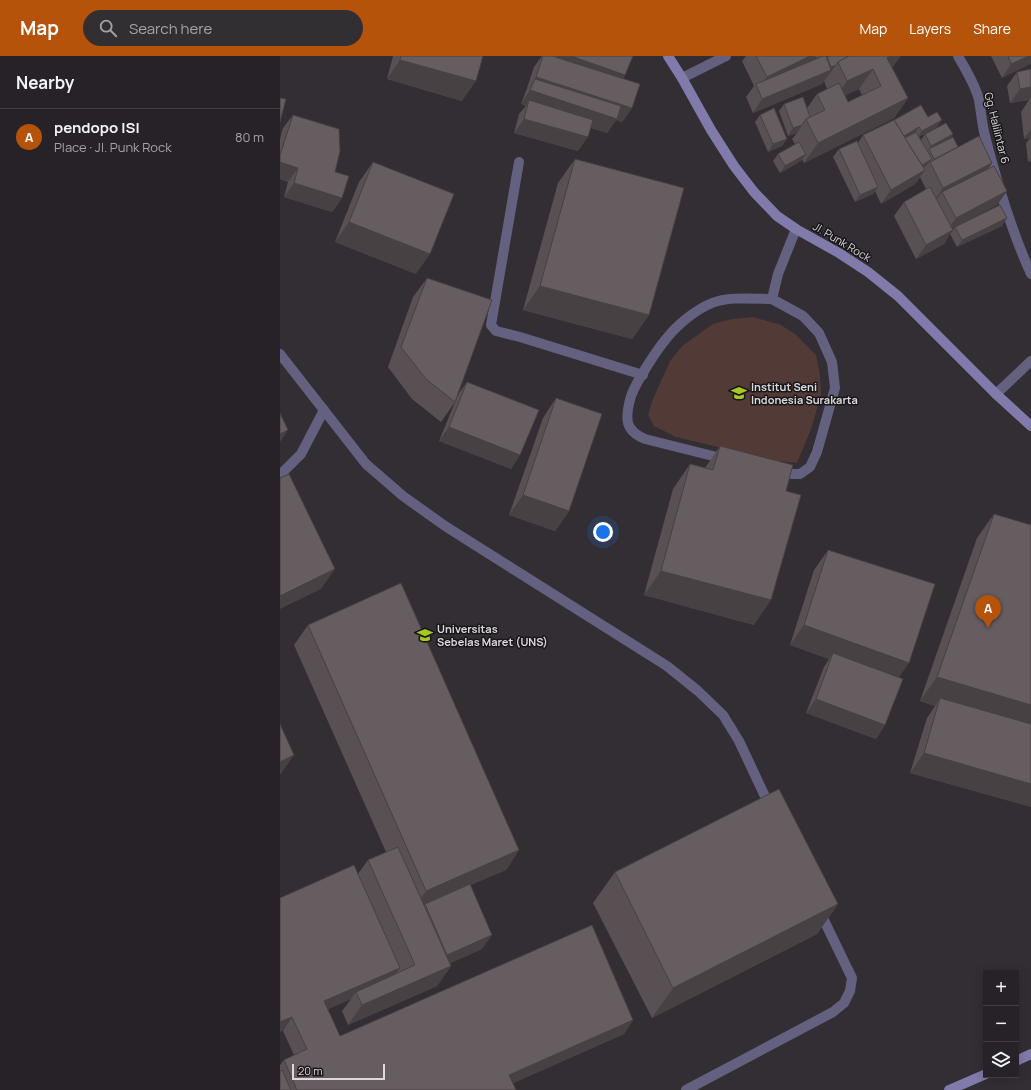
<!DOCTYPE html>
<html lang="en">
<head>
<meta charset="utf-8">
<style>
  :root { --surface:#262227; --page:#322f33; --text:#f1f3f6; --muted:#a4a4a7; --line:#423f44; --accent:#b45309 }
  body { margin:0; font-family:Manrope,sans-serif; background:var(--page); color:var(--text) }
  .controls { position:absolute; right:12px; bottom:12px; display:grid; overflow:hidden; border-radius:0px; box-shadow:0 2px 10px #0003 }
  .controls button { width:36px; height:36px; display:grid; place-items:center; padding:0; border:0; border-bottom:1px solid var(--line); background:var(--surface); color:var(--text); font:20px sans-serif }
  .scale { position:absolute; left:12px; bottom:10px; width:93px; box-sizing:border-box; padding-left:4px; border:2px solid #dbd7db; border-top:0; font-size:11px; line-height:14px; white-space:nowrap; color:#dbd7db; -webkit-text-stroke:3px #19171a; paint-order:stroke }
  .you { position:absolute; left:323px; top:476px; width:14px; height:14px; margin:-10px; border:3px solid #fff; border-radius:50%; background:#1a73e8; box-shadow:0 0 0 6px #1a73e833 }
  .badge { display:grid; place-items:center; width:26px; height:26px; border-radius:50%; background:var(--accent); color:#fff; font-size:13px; font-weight:700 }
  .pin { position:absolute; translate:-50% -33px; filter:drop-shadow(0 1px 2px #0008) }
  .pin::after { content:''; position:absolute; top:21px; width:14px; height:12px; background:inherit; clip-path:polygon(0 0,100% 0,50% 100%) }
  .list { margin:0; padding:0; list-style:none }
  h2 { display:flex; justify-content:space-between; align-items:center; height:52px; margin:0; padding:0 16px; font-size:17px }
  h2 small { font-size:13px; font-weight:400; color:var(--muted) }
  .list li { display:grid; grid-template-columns:26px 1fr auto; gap:12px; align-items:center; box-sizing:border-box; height:56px; padding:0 16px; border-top:1px solid var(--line) }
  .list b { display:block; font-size:15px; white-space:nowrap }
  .list p { margin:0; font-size:13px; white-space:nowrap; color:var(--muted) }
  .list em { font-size:13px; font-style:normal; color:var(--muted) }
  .icon { flex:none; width:22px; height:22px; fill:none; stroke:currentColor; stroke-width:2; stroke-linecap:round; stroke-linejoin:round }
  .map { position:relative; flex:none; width:751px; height:1034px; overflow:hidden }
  header { display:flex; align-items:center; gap:24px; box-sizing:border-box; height:56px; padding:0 20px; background:var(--accent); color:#fff }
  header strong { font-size:19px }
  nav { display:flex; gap:22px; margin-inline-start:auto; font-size:14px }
  .search { width:280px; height:36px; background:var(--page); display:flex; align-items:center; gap:10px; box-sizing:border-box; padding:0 14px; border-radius:22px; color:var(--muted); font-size:15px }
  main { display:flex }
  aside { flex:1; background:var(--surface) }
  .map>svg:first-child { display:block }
  .green { fill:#523a37 }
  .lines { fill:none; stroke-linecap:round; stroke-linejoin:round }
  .service { stroke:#64607f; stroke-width:10 }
  .minor { stroke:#64607f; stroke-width:10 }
  .secondary { stroke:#817bab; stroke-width:10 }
  .wall { fill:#585053; fill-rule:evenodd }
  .shaded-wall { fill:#474143 }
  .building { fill:#665d60; stroke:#474143 }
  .labels { text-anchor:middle; stroke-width:3; stroke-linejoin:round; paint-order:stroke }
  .street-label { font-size:11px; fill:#dbd7db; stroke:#19171a }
  .poi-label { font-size:11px; font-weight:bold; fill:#dbd7db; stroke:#19171a; text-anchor:start }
</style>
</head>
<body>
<header>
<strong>Map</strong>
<div class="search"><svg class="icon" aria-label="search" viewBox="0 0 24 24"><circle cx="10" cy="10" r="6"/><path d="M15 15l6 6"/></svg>Search here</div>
<nav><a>Map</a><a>Layers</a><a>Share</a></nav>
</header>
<main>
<aside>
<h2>Nearby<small></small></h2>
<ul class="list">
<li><span class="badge">A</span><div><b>pendopo ISI</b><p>Place · Jl. Punk Rock</p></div><em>80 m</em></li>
</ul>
</aside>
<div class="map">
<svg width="751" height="1034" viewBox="0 0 751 1034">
  <rect width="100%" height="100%" fill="#332e34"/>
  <path class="green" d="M473,261L501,269L515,278L536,299L540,319L541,339L531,373L517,407L497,405L396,381L374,370L368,359L373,343L390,305L402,290L433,268L452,263Z"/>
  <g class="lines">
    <g class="service">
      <path d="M239,106L211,269L216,275L240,281L363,319"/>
      <path d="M0,298L86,408L123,440L165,470L387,610L418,635L443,659L459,685L490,751"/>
      <path d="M445,403L365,383C358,380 350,375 348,367C346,359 349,347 351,340C356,326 376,295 386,283C397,269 415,254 432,247C450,240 472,243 492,243"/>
      <path d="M498,415L513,418H520L530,411L537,396L555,332L552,306L539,277L523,260L492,243L498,218L516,173"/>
      <path d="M0,419L21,398L44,354"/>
      <path d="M406,1034L553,956L564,947L570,935L572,922L539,854"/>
    </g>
    <g class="minor">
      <path d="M678,0C686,14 695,28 699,44C701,56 702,68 705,80C717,127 731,174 751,218"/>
      <path d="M402,22L446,0"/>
      <path d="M716,338L751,305"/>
    </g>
    <g class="secondary">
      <path d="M388,0L402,22L431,74L454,110L474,136L497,160L516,173L559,197L588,216L618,240L716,338L751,370"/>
      <path d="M736,1005L751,998"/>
      <path d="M669,1034L706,1018"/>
    </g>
  </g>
  <g class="wall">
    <path d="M113,0H203L182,45L107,23Z"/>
    <path d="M262,0H272L274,1V0H353L345,19L343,23L352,52L342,66L336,64L327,77L311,72L298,95L234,77L239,58L246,50L241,48L246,35L254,11Z"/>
    <path d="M466,0H546V2L547,1L612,12L628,42L614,62L524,107L522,103L521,105L500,117L493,105L498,98L515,88L512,83L517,77L508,80L499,55L504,48L527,52L537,38L547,33L544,25L550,16L542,28L473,57L466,41L474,30L462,5ZM579,33L582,39L568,46L565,39Z"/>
    <path d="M711,0H751L722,22Z"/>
    <path d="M751,13V105L748,106L746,87L750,82L744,83L741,56L749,44L730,47L727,30L737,16Z"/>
    <path d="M13,59L55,116L62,142L52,156L4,141L8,126L0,123V83L3,72Z"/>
    <path d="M480,59L507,83L502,90L488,96L475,66Z"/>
    <path d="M648,61L657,71L639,81L641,84L645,78L670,83L678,91L712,107L709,112L727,135L717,149L673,172L664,188L636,203L614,160L624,146L646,133L640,121L635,128L601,148L595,135L593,138L575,146L553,101L559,93L578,87L583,79Z"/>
    <path d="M295,103L369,259L352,283L243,254L278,127Z"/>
    <path d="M93,106L136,218L55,186L79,126Z"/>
    <path d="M722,170L677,191L670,178L675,171Z"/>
    <path d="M147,222L177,340L187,326L240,399L231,413L159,385L175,346L161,366L132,343L108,311L133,241Z"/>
    <path d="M276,342L289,455L275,475L229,459L263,362Z"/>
    <path d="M440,390L506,435L474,569L364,539L393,433L410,408L425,412Z"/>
    <path d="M714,458L751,469V751L630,717L647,662L655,650L640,645L697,482Z"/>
    <path d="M548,494L619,622L605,669L596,683L526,657L544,611L549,603L510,589L534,514Z"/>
    <path d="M28,569L239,794L226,814L190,829L202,893L170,907L171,910L157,930L68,969L62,955L71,943L48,953L60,980L353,964L344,978L233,1027L236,1034H0V1009L4,1004L14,999L3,975L78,818L88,804L106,796L14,589Z"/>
    <path d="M335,816L558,848L537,878L372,962L313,847Z"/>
  </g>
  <g class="shaded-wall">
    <path d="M277,0H291L345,19L336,33L270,10Z"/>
    <path d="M530,0H537L531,9L478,33L487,21Z"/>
    <path d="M610,0H621L613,11L596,20L607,2Z"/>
    <path d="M749,0H751V8L722,22L731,8Z"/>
    <path d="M120,4L196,25L182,45L107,23Z"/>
    <path d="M556,9L542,28L473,57L482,43L548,16L551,11Z"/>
    <path d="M593,13L579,33L553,45L567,25Z"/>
    <path d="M256,21L352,52L342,66L336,64L327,77L247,50L249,44L246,50L241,48L250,34L255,23L246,35Z"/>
    <path d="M751,31V44V42L749,44L730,47L740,33Z"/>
    <path d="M628,42L614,62L524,107L538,87Z"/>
    <path d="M244,63L308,81L298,95L234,77Z"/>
    <path d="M662,64L657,71L637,82L642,75Z"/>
    <path d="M522,69L517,77L508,80L513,72Z"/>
    <path d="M639,71L634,78L622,85L623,80Z"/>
    <path d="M751,73V80L750,82L744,83Z"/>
    <path d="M673,78L668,86L649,93L646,97L651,90Z"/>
    <path d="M507,83L502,90L488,96L493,88Z"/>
    <path d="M526,98L521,105L500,117L505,110Z"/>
    <path d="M751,101V105L748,106Z"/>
    <path d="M652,103L646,110L632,118L637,111Z"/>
    <path d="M0,106L18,112L8,126L0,123Z"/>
    <path d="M712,107L703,121L662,136L656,144L653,146L663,132Z"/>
    <path d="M645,114L635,128L601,148L611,134Z"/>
    <path d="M14,127L62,142L52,156L4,141Z"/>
    <path d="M598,131L593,138L575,146L580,139Z"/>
    <path d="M727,135L717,149L666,176L676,162Z"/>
    <path d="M727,162L722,170L677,191L682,184Z"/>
    <path d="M69,166L150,198L136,218L55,186Z"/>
    <path d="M673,174L664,188L636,203L646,189Z"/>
    <path d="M260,230L369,259L352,283L243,254Z"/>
    <path d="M169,371L240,399L231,413L159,385Z"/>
    <path d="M8,374L0,386V378Z"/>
    <path d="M243,439L289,455L275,475L229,459Z"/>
    <path d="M55,513L41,533L0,553V540Z"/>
    <path d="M381,515L491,544L474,569L364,539Z"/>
    <path d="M524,569L629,607L615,627L553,597L549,603L510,589Z"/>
    <path d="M657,621L751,649V678L660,642L655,650L640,645Z"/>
    <path d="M536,643L605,669L596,683L526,657Z"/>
    <path d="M644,697L751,728V751L630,717Z"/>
    <path d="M14,699L0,719V706Z"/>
    <path d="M239,794L226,814L145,849V848L144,850L132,855L146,835Z"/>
    <path d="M558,848L537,878L372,962L393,932Z"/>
    <path d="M212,879L202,893L158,913L167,899Z"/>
    <path d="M171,910L157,930L68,969L82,949Z"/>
    <path d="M120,912L110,926L76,936L71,943L34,959L44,945Z"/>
    <path d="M12,961L3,975L0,976V966Z"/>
    <path d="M353,964L344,978L220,1033L229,1019Z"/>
  </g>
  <g class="building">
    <path d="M121,0H203L196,25L120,4Z"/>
    <path d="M263,0H272L360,28L352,52L256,21Z"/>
    <path d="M291,0H353L345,19Z"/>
    <path d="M476,0H530L487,21Z"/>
    <path d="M543,0H546L551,14L482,43L476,28Z"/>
    <path d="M550,0H569L558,6L556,9L551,11L547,1Z"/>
    <path d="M569,0H610L607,2L628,42L538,87L526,63L545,54L537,38L559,27L568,46L601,30L593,13L567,25L558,6Z"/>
    <path d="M728,0H749L731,8Z"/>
    <path d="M751,13V31L740,33L737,16Z"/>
    <path d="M255,23L341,50L337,63L250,34Z"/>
    <path d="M523,41L530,61L526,63L522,69L513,72L504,48Z"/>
    <path d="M0,42L6,43L0,66Z"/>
    <path d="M249,44L313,64L308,81L244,63Z"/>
    <path d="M641,49L648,61L657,56L662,64L642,75L639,71L624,80L614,64Z"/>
    <path d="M494,52L507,83L493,88L480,59Z"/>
    <path d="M13,59L59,73L60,95L55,116L69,120L62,142L14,127L18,112L0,106V99Z"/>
    <path d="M614,64L645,114L611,134L583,79Z"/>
    <path d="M666,67L673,78L651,90L645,78Z"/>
    <path d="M636,76L652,103L642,109L625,82Z"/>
    <path d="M699,80L712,107L663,132L650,106Z"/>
    <path d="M673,81L678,91L654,103L649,93Z"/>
    <path d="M577,85L598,131L580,139L559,93Z"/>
    <path d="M519,86L526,98L505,110L498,98Z"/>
    <path d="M295,103L404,132L369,259L260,230Z"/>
    <path d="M93,106L174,138L150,198L69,166Z"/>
    <path d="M714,110L727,135L676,162L662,136Z"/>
    <path d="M650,131L673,174L646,189L624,146Z"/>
    <path d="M720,149L727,162L682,184L675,171Z"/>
    <path d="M147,222L212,244L175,346L146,323L121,291Z"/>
    <path d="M187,326L259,354L240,399L169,371Z"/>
    <path d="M276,342L322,358L289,455L243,439Z"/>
    <path d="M0,357L8,374L0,378Z"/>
    <path d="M440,390L513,409L506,435L521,439L491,544L381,515L410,408L433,414Z"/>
    <path d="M9,418L55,513L0,540V422Z"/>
    <path d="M714,458L751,469V649L657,621Z"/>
    <path d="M548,494L655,528L629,607L524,569Z"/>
    <path d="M121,527L239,794L146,835L28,569Z"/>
    <path d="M553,597L623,623L605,669L536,643Z"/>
    <path d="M660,642L751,668V728L644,697Z"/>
    <path d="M0,668L14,699L0,706Z"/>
    <path d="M499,733L558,848L393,932L335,816Z"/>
    <path d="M118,791L171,910L82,949L76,936L135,909L88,804Z"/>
    <path d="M74,809L120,912L44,945L60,980L312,869L353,964L229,1019L236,1034H17L4,1004L27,993L12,961L0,966V842Z"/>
    <path d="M190,828L212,879L167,899L145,848Z"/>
    <path d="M2,1014L11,1034H0V1015Z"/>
  </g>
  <defs>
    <symbol id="university-bare" viewBox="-9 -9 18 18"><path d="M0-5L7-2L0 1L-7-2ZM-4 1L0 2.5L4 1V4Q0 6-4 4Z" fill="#a6c820" stroke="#19171a" stroke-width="2.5" paint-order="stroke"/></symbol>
  </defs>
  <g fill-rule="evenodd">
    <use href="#university-bare" x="448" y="326" width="22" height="22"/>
    <use href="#university-bare" x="134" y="568" width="22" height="22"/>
  </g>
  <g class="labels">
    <g class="street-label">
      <text transform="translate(717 72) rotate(76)" y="4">Gg. Halilintar 6</text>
      <text transform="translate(562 186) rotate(31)" y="4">Jl. Punk Rock</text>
    </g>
    <g class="poi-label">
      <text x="471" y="335">Institut Seni<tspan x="471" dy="13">Indonesia Surakarta</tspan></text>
      <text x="157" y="577">Universitas<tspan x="157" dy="13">Sebelas Maret (UNS)</tspan></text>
    </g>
  </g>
</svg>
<div class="controls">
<button>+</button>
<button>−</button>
<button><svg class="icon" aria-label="layers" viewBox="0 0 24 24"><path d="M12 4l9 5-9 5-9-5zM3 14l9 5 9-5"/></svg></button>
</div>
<div class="scale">20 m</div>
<div class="you"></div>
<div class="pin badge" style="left:708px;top:572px">A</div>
</div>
</main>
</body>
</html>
